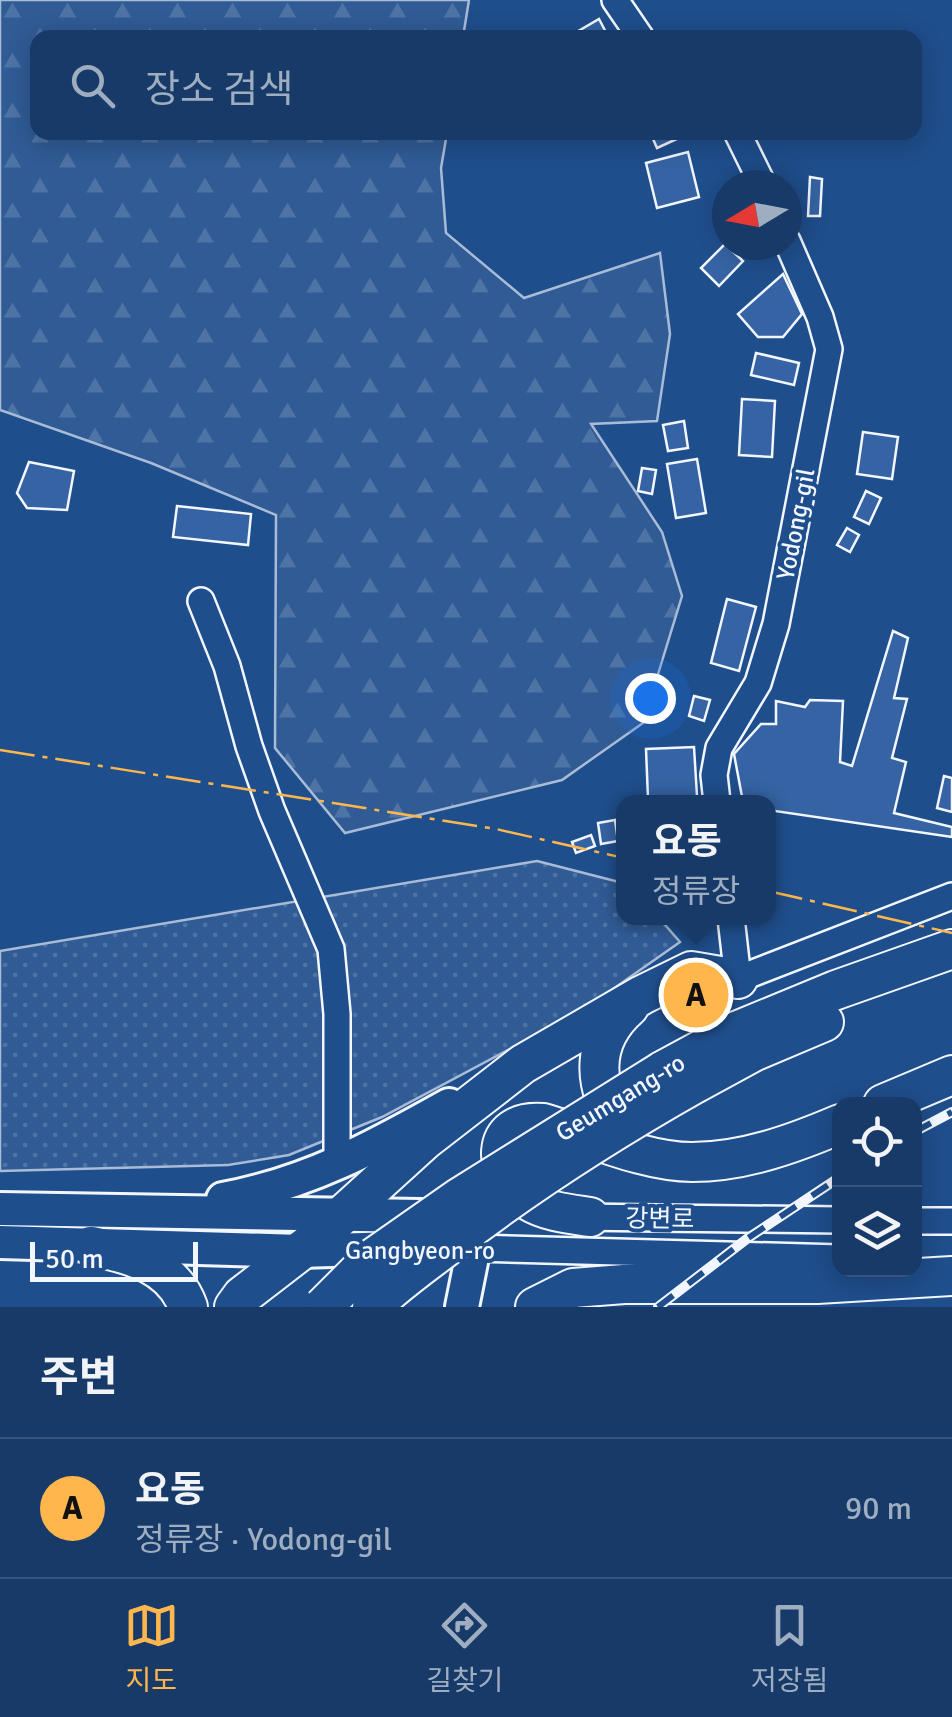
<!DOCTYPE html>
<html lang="ko">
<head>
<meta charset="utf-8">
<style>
  :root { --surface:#173a69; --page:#20416f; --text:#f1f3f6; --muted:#9eadc0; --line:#36547d; --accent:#ffb74d }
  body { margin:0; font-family:Signika,"Noto Sans KR",sans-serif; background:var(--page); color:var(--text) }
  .controls { position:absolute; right:30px; bottom:30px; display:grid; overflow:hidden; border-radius:20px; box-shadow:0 5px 25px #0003 }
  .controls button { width:90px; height:90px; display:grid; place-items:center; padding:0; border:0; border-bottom:2px solid var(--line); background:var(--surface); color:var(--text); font:50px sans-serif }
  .compass { position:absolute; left:712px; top:170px; width:90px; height:90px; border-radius:50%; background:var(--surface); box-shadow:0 5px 25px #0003; rotate:260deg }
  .scale { position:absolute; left:30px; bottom:25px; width:168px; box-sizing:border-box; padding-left:10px; border:5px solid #f2f6ff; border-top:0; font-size:28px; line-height:35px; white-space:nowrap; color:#f2f6ff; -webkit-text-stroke:8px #1f4e8c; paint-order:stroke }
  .you { position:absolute; left:650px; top:698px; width:35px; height:35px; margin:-25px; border:8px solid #fff; border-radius:50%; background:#1a73e8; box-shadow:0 0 0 15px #1a73e833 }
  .badge { display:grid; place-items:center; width:65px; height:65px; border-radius:50%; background:var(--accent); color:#111; font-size:32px; font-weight:700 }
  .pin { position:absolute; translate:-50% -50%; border:5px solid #fff; box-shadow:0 2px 10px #0006 }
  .popup { position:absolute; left:616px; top:795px; width:160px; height:130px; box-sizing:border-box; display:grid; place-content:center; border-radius:20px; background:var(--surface); filter:drop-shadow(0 2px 8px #0005); font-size:32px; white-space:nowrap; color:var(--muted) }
  .popup b { font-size:38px; color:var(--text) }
  .popup::after { content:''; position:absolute; left:50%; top:100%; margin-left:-20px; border:20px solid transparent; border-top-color:var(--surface) }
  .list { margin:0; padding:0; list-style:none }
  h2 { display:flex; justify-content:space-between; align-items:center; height:130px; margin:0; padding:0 40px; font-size:42px }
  h2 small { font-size:32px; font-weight:400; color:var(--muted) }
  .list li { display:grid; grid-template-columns:65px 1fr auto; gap:30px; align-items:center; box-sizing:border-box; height:140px; padding:0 40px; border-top:2px solid var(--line) }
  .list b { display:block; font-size:38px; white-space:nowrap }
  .list p { margin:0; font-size:32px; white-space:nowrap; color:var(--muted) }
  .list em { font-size:32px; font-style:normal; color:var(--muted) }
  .icon { flex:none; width:55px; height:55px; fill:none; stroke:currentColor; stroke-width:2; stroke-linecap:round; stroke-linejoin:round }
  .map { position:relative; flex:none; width:952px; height:1307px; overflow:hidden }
  .search { position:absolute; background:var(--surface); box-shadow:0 5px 25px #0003; left:30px; right:30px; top:30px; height:110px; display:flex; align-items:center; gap:25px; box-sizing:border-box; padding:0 35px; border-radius:20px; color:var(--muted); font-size:38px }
  .sheet { height:270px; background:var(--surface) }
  nav { display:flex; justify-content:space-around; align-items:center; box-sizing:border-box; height:140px; border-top:2px solid var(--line); background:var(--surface); font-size:28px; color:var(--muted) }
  nav a { display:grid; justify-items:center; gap:5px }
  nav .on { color:var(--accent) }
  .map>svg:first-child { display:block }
  .grass { fill:url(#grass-dots); stroke:#a8bbd7; stroke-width:2.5 }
  .forest { fill:url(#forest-firs); stroke:#a8bbd7; stroke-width:2.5 }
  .building { fill:#3563a3; stroke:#f2f6ff; stroke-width:2.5 }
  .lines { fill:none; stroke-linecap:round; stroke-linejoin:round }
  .minor-casing { stroke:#f2f6ff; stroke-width:30 }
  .major-casing { stroke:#f2f6ff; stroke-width:38 }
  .highway-casing { stroke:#f2f6ff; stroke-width:42 }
  .minor { stroke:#1f4e8c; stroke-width:25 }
  .major { stroke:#1f4e8c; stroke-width:32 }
  .highway { stroke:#1f4e8c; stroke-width:38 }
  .rail-casing { stroke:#f2f6ff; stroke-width:10 }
  .rail { stroke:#1f4e8c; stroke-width:6; stroke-dasharray:19; stroke-linecap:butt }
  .highway-bridge-casing { stroke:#f2f6ff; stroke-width:42; stroke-linecap:butt }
  .highway-bridge { stroke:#1f4e8c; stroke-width:38 }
  .power { stroke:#ffb74d; stroke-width:2.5; stroke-dasharray:35 8 5 8; stroke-linecap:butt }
  .labels { text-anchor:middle; stroke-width:8; stroke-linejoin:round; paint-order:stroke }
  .street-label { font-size:25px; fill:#f2f6ff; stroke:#1f4e8c }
</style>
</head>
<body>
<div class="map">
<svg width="952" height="1307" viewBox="0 0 952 1307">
  <defs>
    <pattern id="grass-dots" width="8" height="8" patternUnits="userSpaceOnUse" patternTransform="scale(2.5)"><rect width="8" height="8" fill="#305b95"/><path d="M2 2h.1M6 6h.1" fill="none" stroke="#4e73a5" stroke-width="1.8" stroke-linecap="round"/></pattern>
    <pattern id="forest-firs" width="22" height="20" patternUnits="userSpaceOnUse" patternTransform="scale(2.5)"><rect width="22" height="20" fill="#305b95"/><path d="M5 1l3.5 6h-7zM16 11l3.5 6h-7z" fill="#4e73a5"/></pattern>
  </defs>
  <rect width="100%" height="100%" fill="#1f4e8c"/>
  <path class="grass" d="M537,861L623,883L624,918H659L680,942L583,1010L382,1117L289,1155L228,1165L0,1171V951Z"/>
  <path class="forest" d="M0,0H469L463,37L38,38V132L447,133L441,168L446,233L524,298L660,253L670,334L657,421L591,424L662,532L682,596L643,723L562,780L345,833L275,748L276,515L151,463L0,410Z"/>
  <g class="building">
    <path d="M599,19L609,38H578L575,33Z"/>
    <path d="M650,132H692L657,148Z"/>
    <path d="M688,152L699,197L657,208L646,163Z"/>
    <path d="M810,177L822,179L820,216H808Z"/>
    <path d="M725,244L743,261L719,286L701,268Z"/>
    <path d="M783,274L802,314L783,337H758L738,314Z"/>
    <path d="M756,353L799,363L794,385L751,375Z"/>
    <path d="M742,399L775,401L772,457L739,455Z"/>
    <path d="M684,421L688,448L668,451L663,425Z"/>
    <path d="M863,432L898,437L892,479L857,474Z"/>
    <path d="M697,459L706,513L676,518L667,464Z"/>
    <path d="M29,462L74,471L67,510L27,508L17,493Z"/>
    <path d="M642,468L656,470L652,494L638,491Z"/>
    <path d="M866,491L881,498L869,524L854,517Z"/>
    <path d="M177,506L251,514L248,545L173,537Z"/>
    <path d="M847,528L859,535L850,552L837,545Z"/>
    <path d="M727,599L756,607L739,671L711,663Z"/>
    <path d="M893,631L908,638L894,698L907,699L892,758L906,762L894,813L952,827V837L768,810V802H743L734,754L761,724H776V701L805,707L810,700L843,701L840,762L852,766Z"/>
    <path d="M694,696L710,700L704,721L689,716Z"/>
    <path d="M694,747L697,796L648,799L646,749Z"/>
    <path d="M944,776L952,778V812L937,808Z"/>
    <path d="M615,820L618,841L601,844L598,823Z"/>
    <path d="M591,835L595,846L576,853L572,842Z"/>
  </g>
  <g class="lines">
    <defs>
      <g id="minor">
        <path d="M615,0L641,38"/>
        <path d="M737,132L763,185"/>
        <path d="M201,601L227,666L249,746L272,811L331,949L337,1014V1165"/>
        <path d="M717,802L714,775L719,748L758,683L776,624L829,349L820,317L787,241"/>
        <path d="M731,918L738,979L952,896"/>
        <path d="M575,1217L840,1220"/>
        <path d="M914,1221H952"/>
        <path d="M475,1248L840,1258"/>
      </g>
      <g id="major">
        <path d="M223,1199C309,1183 374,1147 449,1105"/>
        <path d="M0,1209L480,1217L462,1307"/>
        <path d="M0,1242L300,1251L395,1248"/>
      </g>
      <g id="highway">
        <path d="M662,1071L734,1032L836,990L952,949"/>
        <path d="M696,1083L753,1052L824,1022"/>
        <path d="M883,1104L952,1075"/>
        <path d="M623,1131C593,1090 588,1043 629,1007"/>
        <path d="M590,1217C570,1214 547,1212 529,1201C491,1176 488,1118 543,1123C588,1136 645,1162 692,1162C743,1162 793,1144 840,1124"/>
        <path d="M91,1246C131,1254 173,1265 188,1307"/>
        <path d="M234,1307L242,1296L316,1239L425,1140L523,1064L642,995L691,971L738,979"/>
        <path d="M535,1307L573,1288L624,1284H817L952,1276"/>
      </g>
    </defs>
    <use href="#minor" class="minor-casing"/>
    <use href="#major" class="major-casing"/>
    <use href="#highway" class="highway-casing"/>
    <use href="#minor" class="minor"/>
    <use href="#major" class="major"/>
    <use href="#highway" class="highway"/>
    <defs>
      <g id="rail">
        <path d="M914,1132L952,1112"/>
        <path d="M658,1307L748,1238L840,1177"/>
      </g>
    </defs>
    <use href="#rail" class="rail-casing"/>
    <use href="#rail" class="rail"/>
    <defs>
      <g id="highway-bridge">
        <path d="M323,1307L370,1260L460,1197L662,1071"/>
        <path d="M372,1307C395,1284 424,1264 450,1244C528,1184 611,1131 696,1083"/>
      </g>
    </defs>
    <use href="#highway-bridge" class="highway-bridge-casing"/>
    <use href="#highway-bridge" class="highway-bridge"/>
    <g class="power">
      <path d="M0,750L496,829L624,858"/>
      <path d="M768,891L952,933"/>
    </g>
  </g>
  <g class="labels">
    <g class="street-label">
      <text transform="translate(795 524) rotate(-79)" y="9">Yodong-gil</text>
      <text transform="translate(620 1097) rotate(-31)" y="9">Geumgang-ro</text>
      <text transform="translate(660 1218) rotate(1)" y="9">강변로</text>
      <text x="420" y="1259">Gangbyeon-ro</text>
    </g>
  </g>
</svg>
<div class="controls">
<button><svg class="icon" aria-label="locate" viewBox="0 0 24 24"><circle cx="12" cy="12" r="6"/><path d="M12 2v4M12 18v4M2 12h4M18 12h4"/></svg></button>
<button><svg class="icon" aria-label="layers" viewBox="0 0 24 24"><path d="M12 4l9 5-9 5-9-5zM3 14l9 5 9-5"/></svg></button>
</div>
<svg class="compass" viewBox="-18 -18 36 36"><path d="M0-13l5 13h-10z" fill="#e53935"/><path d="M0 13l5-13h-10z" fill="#9eadc0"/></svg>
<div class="scale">50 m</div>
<div class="you"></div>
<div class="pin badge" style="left:696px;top:995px">A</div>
<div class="popup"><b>요동</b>정류장</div>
<div class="search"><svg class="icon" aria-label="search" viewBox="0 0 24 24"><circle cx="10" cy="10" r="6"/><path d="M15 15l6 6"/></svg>장소 검색</div>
</div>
<section class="sheet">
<h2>주변<small></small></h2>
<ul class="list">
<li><span class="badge">A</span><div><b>요동</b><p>정류장 · Yodong-gil</p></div><em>90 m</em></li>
</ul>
</section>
<nav>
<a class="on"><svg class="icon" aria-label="map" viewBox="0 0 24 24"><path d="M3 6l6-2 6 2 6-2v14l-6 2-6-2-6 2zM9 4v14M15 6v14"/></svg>지도</a>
<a><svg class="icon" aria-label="directions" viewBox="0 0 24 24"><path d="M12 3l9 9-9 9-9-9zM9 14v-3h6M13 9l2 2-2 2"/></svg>길찾기</a>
<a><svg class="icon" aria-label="saved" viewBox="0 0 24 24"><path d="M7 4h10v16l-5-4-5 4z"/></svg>저장됨</a>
</nav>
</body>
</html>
